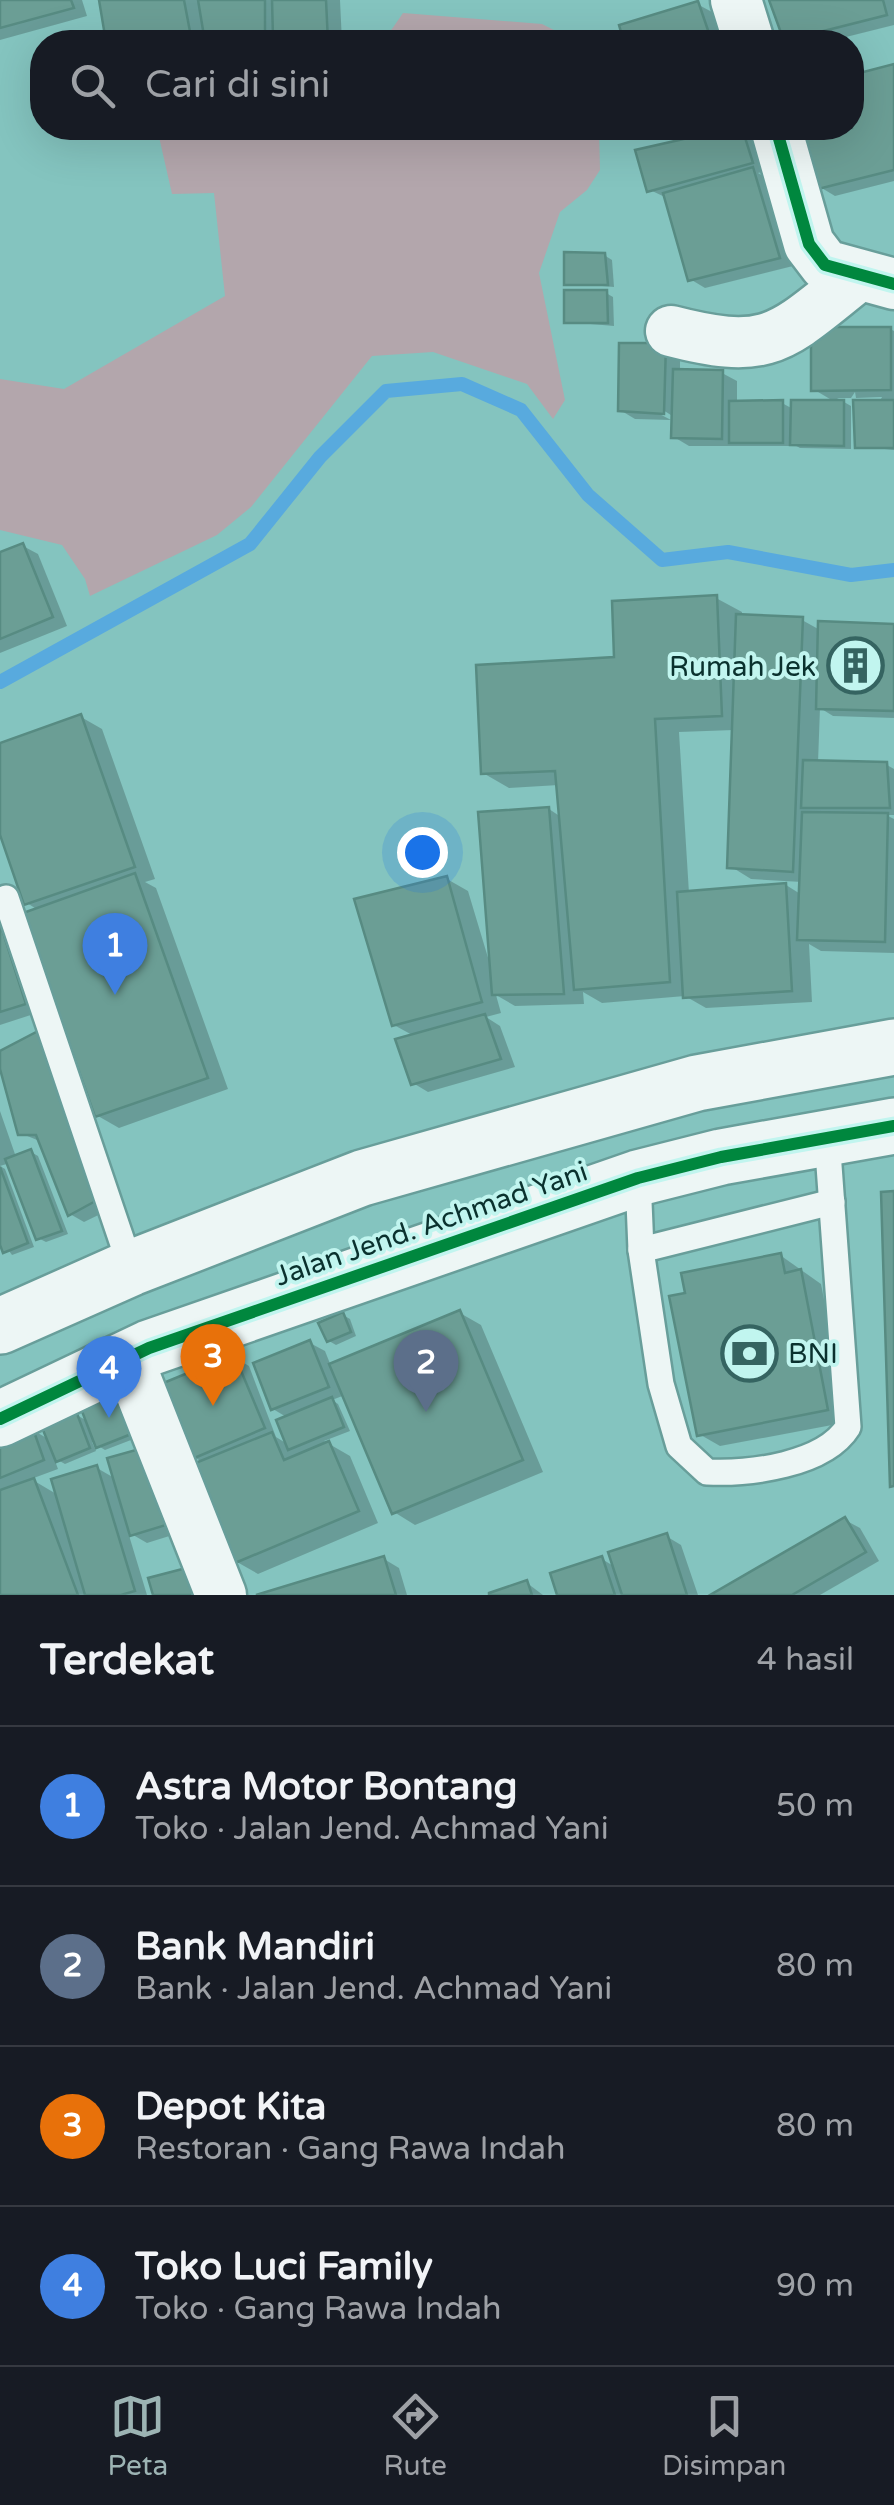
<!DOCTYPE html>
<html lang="id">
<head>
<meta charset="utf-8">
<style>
  :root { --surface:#171b24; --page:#20242c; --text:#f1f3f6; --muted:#9ea1a6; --line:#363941; --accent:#9cb3b3 }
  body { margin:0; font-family:"Varela Round",sans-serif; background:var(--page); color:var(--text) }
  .you { position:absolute; left:422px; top:852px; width:35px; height:35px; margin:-25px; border:8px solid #fff; border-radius:50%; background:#1a73e8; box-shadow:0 0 0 15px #1a73e833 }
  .badge { display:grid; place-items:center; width:65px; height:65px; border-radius:50%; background:var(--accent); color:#fff; font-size:32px; font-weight:700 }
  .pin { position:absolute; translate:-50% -82px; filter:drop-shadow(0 2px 5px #0008) }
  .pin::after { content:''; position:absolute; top:52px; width:35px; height:30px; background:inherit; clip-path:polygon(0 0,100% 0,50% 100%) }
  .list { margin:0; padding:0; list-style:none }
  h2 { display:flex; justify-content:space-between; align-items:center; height:130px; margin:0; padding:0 40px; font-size:42px }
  h2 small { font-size:32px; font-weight:400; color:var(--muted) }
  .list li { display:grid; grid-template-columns:65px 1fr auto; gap:30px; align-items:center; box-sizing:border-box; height:160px; padding:0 40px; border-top:2px solid var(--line) }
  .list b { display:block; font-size:38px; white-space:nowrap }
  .list p { margin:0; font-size:32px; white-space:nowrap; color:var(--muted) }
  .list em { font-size:32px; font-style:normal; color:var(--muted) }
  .icon { flex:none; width:55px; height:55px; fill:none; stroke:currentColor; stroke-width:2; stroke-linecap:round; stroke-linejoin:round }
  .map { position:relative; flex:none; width:894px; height:1595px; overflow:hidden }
  .search { position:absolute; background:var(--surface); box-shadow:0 10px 40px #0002; left:30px; right:30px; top:30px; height:110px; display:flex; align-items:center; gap:25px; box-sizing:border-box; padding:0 35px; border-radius:40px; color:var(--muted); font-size:38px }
  .sheet { height:770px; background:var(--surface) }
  nav { display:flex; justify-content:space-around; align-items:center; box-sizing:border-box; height:140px; border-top:2px solid var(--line); background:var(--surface); font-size:28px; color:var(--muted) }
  nav a { display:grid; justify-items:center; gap:5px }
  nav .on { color:var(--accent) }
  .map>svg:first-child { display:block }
  .green { fill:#b3a6ac }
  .shadow { fill:#0003; fill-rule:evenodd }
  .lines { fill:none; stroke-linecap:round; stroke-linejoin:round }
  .stream { stroke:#58aade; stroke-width:14 }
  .building { fill:#6b9e95; stroke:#578b82; stroke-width:2.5 }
  .service-casing { stroke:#689e9a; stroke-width:30 }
  .minor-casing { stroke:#689e9a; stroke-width:55 }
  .tertiary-casing { stroke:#689e9a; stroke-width:60 }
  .service { stroke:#edf6f5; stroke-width:25 }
  .minor { stroke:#edf6f5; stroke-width:50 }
  .tertiary { stroke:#edf6f5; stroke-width:55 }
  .cycleway-casing { stroke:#c1f5ef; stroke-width:19 }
  .cycleway { stroke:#00873e; stroke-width:12 }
  .labels { text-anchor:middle; stroke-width:8; stroke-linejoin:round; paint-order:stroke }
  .poi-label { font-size:28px; fill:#0a312e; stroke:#c1f5ef; text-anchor:end }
  .street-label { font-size:28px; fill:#0a312e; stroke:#c1f5ef }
</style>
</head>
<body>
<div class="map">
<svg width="894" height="1595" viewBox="0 0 894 1595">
  <rect width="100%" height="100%" fill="#84c4bf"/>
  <g class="green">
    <path d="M403,13L542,24L578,42H383Z"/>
    <path d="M157,128H599L600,170L587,190L560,212L539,273L565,400L553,419L527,384L433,352L372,356L251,507L217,535L90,596L85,579L62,545L0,530V379L64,389L225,296L214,193L172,194Z"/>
  </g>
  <g class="shadow">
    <path d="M0,0H82L87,16L0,40Z"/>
    <path d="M102,0H340L342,42H287L279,38V42H109Z"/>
    <path d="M771,0H894V25L838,39L844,42H792L786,39Z"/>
    <path d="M697,4L712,12L723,42H626L622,26Z"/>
    <path d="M852,48L859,76L894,67V181L835,196L820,187L799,128H852Z"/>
    <path d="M677,128H740L756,137L766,171L758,173L768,179L793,266L705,288L690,279L667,198L650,190L687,141Z"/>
    <path d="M604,255L612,260L614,287L566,283Z"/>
    <path d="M606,293L613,297L614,326L567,322Z"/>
    <path d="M890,329L894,331V450L857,446L882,397L856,398L855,392L851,398H837L851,406V449L800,448L789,442V446H689L674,437V417L655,405L652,410L671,420L635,419L620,410L621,346L680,354V371L722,373L737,381V403H782L793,409L835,402L813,389Z"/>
    <path d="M23,546L38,554L67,626L0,653V555Z"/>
    <path d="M716,598L742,612V617L802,620L820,630L894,626V718L833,716L820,708L818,763L887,765L894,769V815H886L894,819V953L821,951L809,944L812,1002L706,1008L685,996L602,1003L583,992L584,1004L515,1006L496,995L501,1013L486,1017L500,1026L515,1067L428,1092L413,1083L414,1036L394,1025L447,879L468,891L492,971L549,809L561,817L559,785L509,788L483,773L617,659ZM734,730L730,866L751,879L802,882V895L786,885L689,893L679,732Z"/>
    <path d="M81,717L102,729L155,879L145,882L156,888L228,1089L119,1128L98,1116L38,910L27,903L0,828V745Z"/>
    <path d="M0,913L40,1012L0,1025Z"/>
    <path d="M0,1054L115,1207L84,1222L70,1214L42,1142L20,1133Z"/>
    <path d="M0,1111L16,1157L31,1152L38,1156L68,1234L46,1242L38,1238L10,1163L0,1166Z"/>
    <path d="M0,1166L5,1169L34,1247L12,1255L0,1238Z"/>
    <path d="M780,1255L821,1284L848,1422L720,1446L699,1434L688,1295Z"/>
    <path d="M460,1313L481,1325L543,1472L415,1525L394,1512L345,1395L332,1400L338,1404L350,1431L324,1441L350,1456L378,1523L258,1574L237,1562L204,1463L194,1457L234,1357L249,1366L276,1437L289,1445L288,1418L273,1409L310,1343L325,1351L331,1366Z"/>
    <path d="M343,1315L350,1319L356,1336L336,1345L329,1341Z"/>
    <path d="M75,1414L89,1422L144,1435L105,1450L92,1442L96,1451L65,1464L54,1458L58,1469L31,1479L58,1495L97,1468L116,1479L111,1460L179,1533L147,1543L128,1532L147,1595H0V1441L31,1429L50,1440Z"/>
    <path d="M845,1520L860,1528L879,1561L820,1595H715Z"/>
    <path d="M666,1536L681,1545L698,1595H560L602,1559L615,1567Z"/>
    <path d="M384,1559L399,1568L407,1595H265Z"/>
    <path d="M527,1583L543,1595H492Z"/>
  </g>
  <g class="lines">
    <path class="stream" d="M0,682L250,544L320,457L386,391L462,384L521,410L588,495L662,560L728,552L851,575L894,570"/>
  </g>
  <g class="building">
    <path d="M0,0H71L74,8L0,28Z"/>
    <path d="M99,0H184L192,42H106Z"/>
    <path d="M198,0H265V41L205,42Z"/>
    <path d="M272,0H326L328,42L273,37Z"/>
    <path d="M769,0H883L887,15L784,41Z"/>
    <path d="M698,1L712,42H624L619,25Z"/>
    <path d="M836,35L838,42H808Z"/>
    <path d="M894,64V170L818,189L797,128H852V107L856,106L852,75Z"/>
    <path d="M674,128H711L678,138Z"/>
    <path d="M732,128H742L753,163L647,192L635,150Z"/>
    <path d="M753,167L780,258L688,281L663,193Z"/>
    <path d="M564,252L605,253L608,285H564Z"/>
    <path d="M564,290H607L608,323H564Z"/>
    <path d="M811,327H891V390L811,391Z"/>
    <path d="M619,343H666L664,414L618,411Z"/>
    <path d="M673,369L723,370L722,439L671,438Z"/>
    <path d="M783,400V443H729V401Z"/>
    <path d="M791,400H844V446L790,445Z"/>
    <path d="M853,400H894V448H855Z"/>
    <path d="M23,543L53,617L0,639V552Z"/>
    <path d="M717,595L722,716L655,719L670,982L574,990L555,771L481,774L476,665L614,657L612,601Z"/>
    <path d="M736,614L803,617L793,872L727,868Z"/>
    <path d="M818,621L894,624V711L816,709Z"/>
    <path d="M81,714L135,867L24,905L0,835V743Z"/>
    <path d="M803,760L887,762L890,808H801Z"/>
    <path d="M549,807L564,994L492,995L478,812Z"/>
    <path d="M802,812L888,813L885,942L797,940Z"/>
    <path d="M135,873L208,1078L95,1117L23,913Z"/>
    <path d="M447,876L482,1002L392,1026L354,899Z"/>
    <path d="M786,883L792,991L683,998L677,892Z"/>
    <path d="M0,923L26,1004L0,1012Z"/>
    <path d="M485,1014L501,1059L411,1085L395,1039Z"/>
    <path d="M42,1029L101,1198L68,1216L36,1135H18L0,1069V1051Z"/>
    <path d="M31,1149L62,1231L36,1240L5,1159Z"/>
    <path d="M0,1167L28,1243L3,1253L0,1245Z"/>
    <path d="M894,1191V1486L890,1487L881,1192Z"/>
    <path d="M781,1253L785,1273L801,1269L828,1410L697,1436L669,1296L685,1293L681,1273Z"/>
    <path d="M460,1310L523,1460L392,1514L329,1364Z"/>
    <path d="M343,1312L351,1332L327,1342L318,1323Z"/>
    <path d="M310,1340L329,1387L271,1410L253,1363Z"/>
    <path d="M234,1354L265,1428L192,1459L161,1384Z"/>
    <path d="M122,1389L139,1431L96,1448L80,1406Z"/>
    <path d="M332,1397L344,1427L288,1450L276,1420Z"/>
    <path d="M76,1411L90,1448L56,1462L41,1425Z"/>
    <path d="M32,1426L44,1460L0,1478V1438Z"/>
    <path d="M272,1432L284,1460L329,1441L359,1511L235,1563L193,1464Z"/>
    <path d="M143,1448L166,1525L130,1536L107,1458Z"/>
    <path d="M97,1465L135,1591L121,1595H85L51,1479Z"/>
    <path d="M34,1478L78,1595H0V1490Z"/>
    <path d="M845,1517L866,1552L792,1595H710Z"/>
    <path d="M667,1533L687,1595H622L608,1552Z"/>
    <path d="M384,1556L396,1595H256Z"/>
    <path d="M602,1556L615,1595H557L550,1573Z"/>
    <path d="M190,1567L198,1595H153L148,1578Z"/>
    <path d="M527,1580L532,1595H489V1593Z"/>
  </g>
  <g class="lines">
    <defs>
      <g id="service">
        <path d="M6,898L131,1268"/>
        <path d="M638,1178L641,1250L661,1384L679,1446L707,1472C750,1474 824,1465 848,1427L827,1138"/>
        <path d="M641,1250L832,1202"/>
      </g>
      <g id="minor">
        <path d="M736,0L749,42"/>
        <path d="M776,128L809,244L825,265L894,284"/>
        <path d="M671,331C771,357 781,337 857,277"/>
        <path d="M127,1357L221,1595"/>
      </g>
      <g id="tertiary">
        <path d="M0,1326L131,1268L362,1178L697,1083L894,1047"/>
        <path d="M0,1419L149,1348L638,1178L721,1157L894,1126"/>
      </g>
    </defs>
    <use href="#service" class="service-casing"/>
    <use href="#minor" class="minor-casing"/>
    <use href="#tertiary" class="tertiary-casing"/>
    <use href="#service" class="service"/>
    <use href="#minor" class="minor"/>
    <use href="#tertiary" class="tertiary"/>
    <defs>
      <g id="cycleway">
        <path d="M776,128L809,244L825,265L894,284"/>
        <path d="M0,1419L149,1348L638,1178L721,1157L894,1126"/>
      </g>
    </defs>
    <use href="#cycleway" class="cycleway-casing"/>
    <use href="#cycleway" class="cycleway"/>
  </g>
  <defs>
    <symbol id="building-ring" viewBox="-11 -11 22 22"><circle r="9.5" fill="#c1f5ef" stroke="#356461" stroke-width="1.5"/><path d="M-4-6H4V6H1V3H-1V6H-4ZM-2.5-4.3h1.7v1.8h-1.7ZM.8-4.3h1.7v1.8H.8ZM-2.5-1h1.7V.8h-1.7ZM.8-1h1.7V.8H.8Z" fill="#356461"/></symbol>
    <symbol id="bank-ring" viewBox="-11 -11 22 22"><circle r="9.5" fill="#c1f5ef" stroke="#356461" stroke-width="1.5"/><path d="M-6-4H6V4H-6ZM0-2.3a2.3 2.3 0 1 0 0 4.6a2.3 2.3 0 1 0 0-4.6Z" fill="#356461"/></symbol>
  </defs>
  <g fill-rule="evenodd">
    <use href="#building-ring" x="824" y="634" width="63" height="63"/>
    <use href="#bank-ring" x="718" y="1322" width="63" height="63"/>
  </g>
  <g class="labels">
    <g class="poi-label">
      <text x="816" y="676">Rumah Jek</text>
      <text x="788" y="1363" text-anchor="start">BNI</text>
    </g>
    <g class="street-label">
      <text transform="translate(431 1223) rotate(-19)" y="10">Jalan Jend. Achmad Yani</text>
    </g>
  </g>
</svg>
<div class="you"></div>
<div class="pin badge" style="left:115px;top:995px;background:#3f7fe0">1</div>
<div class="pin badge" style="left:426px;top:1412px;background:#5c6f8a">2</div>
<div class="pin badge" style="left:213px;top:1406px;background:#e8710a">3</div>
<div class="pin badge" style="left:109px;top:1418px;background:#3f7fe0">4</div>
<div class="search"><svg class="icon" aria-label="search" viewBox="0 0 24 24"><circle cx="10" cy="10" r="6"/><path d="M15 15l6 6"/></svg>Cari di sini</div>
</div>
<section class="sheet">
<h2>Terdekat<small>4 hasil</small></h2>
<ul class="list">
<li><span class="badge" style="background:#3f7fe0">1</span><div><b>Astra Motor Bontang</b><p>Toko · Jalan Jend. Achmad Yani</p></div><em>50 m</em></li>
<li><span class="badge" style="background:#5c6f8a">2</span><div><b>Bank Mandiri</b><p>Bank · Jalan Jend. Achmad Yani</p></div><em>80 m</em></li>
<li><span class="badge" style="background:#e8710a">3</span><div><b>Depot Kita</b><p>Restoran · Gang Rawa Indah</p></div><em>80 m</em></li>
<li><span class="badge" style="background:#3f7fe0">4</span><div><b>Toko Luci Family</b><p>Toko · Gang Rawa Indah</p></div><em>90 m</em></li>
</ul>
</section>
<nav>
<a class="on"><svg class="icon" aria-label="map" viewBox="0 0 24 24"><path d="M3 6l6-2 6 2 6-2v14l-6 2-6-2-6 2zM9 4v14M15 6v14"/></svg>Peta</a>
<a><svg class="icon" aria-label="directions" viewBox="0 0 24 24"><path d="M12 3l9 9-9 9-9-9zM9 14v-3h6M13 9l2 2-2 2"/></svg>Rute</a>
<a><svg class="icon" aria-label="saved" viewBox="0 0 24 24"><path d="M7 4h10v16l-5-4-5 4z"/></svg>Disimpan</a>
</nav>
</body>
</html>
